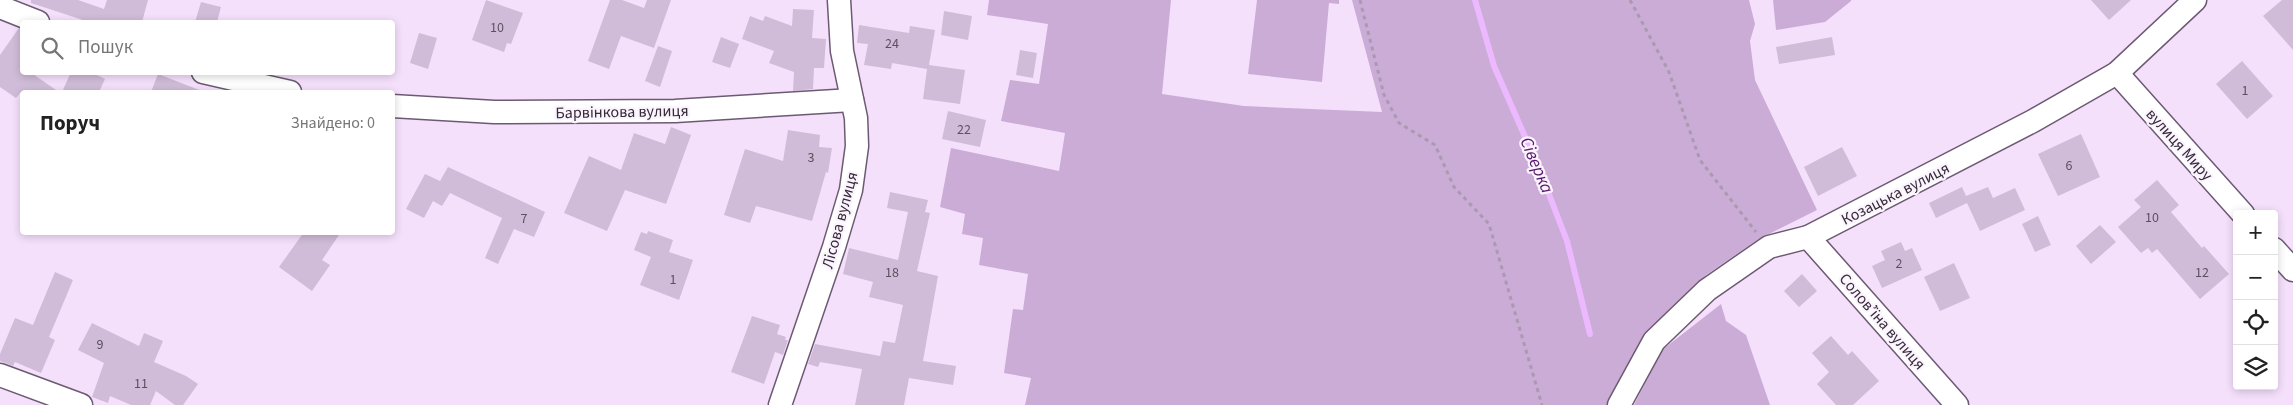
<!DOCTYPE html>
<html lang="uk">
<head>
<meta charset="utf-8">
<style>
  :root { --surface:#fff; --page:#f2f2f2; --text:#222; --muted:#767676; --line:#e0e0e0 }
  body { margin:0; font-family:"Source Sans 3",sans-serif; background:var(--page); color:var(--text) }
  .controls { position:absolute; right:15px; bottom:15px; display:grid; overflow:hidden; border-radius:5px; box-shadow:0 2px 8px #0003 }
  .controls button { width:45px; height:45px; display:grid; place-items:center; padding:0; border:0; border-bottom:1px solid var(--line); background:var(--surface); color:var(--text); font:25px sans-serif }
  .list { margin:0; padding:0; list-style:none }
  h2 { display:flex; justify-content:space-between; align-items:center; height:65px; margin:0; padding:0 20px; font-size:21px }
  h2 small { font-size:16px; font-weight:400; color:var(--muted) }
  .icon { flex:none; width:28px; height:28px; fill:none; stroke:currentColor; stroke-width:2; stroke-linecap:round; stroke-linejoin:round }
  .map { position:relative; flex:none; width:2293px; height:405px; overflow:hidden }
  .search { position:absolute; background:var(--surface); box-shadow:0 2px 8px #0003; left:20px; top:20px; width:375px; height:55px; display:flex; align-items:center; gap:12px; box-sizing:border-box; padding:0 18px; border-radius:5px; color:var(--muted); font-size:19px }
  .panel { position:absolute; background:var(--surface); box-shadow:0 2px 8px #0003; left:20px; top:90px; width:375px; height:145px; border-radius:5px }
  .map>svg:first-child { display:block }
  .green { fill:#cbacd6 }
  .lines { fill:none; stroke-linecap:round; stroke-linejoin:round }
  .stream { stroke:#ecb8fe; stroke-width:6 }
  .building { fill:#d0bcd8 }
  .minor-casing { stroke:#6c5a72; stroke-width:25 }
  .path { stroke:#aa9ab0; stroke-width:3; stroke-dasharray:4 4; stroke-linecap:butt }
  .minor { stroke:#fff; stroke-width:22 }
  .labels { text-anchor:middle; stroke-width:4.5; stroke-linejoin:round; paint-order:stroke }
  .number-label { font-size:14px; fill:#5b505f }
  .street-label { font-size:16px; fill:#342c37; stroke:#fbf3fe }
  .water-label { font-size:18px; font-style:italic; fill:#561768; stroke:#fbf3fe }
</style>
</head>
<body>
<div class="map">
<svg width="2293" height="405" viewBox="0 0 2293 405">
  <rect width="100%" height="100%" fill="#f5e0fc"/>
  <g class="green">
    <path d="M989,0H1171L1162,94L1244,106L1382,112L1352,0H1749L1755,24L1750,41L1755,80L1817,210L1757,240L1706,275L1648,335L1611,405H1025L1031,378L1004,373L1013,309L1023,310L1028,274L979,265L983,238L962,234L965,214L940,207L951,148L1059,171L1065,133L1001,121L1010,80L1039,84L1048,24L987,15Z"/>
    <path d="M1257,0H1339V4L1329,3L1322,82L1248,74Z"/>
    <path d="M1773,0H1851V1L1825,22L1776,30Z"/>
    <path d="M1721,304L1726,321L1746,335L1770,405H1634L1662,350Z"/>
  </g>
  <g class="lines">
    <path class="stream" d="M1475,0L1494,66L1540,171L1567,241L1590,334"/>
  </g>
  <g class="building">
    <path d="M31,0H78L104,9L107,0H148L142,22H89L31,3Z"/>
    <path d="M486,0L523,13L511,44L507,43L504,52L472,40Z"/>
    <path d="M610,0H622L644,8L647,0H671L654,48L621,36L609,69L588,61Z"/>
    <path d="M2091,0H2131L2109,20Z"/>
    <path d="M2282,0H2293V50L2263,16Z"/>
    <path d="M201,2L221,7L217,22H195Z"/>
    <path d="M793,9L814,10L812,38L826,39L824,68H814L813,89L793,91L794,72L769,63L774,51L742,39L750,16L763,21L765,16L792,26Z"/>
    <path d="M944,11L972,16L968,40L941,35Z"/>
    <path d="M859,25L909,33L910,26L935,30L929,65L965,70L960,104L923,99L927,69L892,63L891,69L864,65L868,44L857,43Z"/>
    <path d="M19,28L22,30V72H30L59,92H21L16,98L0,87V55Z"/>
    <path d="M419,33L437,38L428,69L410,63Z"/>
    <path d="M721,37L739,44L730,68L712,62Z"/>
    <path d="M1832,37L1835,55L1779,64L1776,47Z"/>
    <path d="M658,46L672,51L660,87L645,81Z"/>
    <path d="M1020,50L1037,53L1033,78L1016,75Z"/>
    <path d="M2242,61L2273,96L2247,119L2216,84Z"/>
    <path d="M71,72H91L105,79L99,92H62Z"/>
    <path d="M158,74L202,91L201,92H151Z"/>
    <path d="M948,111L986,120L980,147L942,139Z"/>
    <path d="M671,127L691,135L666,204L625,190L607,231L564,213L589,156L621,170L634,133L665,144Z"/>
    <path d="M788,130L820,135L819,147L832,148L828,173L826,172L812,221L756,206L750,223L724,215L745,149L783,161Z"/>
    <path d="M2081,134L2100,177L2058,196L2038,154Z"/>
    <path d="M1842,147L1857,176L1818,196L1804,167Z"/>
    <path d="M448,167L545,212L534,237L514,229L498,264L485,258L502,218L450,193L442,206L433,201L424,218L406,209L425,174L440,181Z"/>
    <path d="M2157,180L2179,205L2171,212L2202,248L2204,246L2229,274L2200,299L2157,249L2152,253L2148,248L2141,253L2118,227L2141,207L2134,200Z"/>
    <path d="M1962,187L1966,196L1988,187L1993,198L2015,188L2025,210L1980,231L1967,203L1936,218L1929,203Z"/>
    <path d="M890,192L928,200L925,212L930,213L917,271L938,276L923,361L956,366L953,385L909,378L904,405H855L862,369L820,362L818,367L808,364L815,344L880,356L883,341L895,343L903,305L869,297L873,282L843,274L849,248L898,260L908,212L887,208Z"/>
    <path d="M2038,216L2051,245L2035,252L2022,224Z"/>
    <path d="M2100,225L2116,242L2091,264L2076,246Z"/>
    <path d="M648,231L673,240L669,252L693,260L679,300L640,285L651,257L634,250L641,232L647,234Z"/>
    <path d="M304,232H341L322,260L330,265L312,291L279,267Z"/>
    <path d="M1901,242L1905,251L1912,248L1922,270L1882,288L1872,266L1885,260L1881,251Z"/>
    <path d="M1954,263L1970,298L1940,311L1924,277Z"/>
    <path d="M55,272L73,280L49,337L55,340L41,373L15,362L13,366L0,361V354L15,318L33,325Z"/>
    <path d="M1802,274L1817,291L1799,307L1784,291Z"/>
    <path d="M752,316L780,325L777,334L786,337L785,340H788L783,355L775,352L764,384L731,372Z"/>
    <path d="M92,323L139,346L144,333L163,341L154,362L186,376L198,384L183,405H175L156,391L150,405H131L110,396L108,403L92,397L104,363L78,350Z"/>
    <path d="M1831,336L1848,355L1852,351L1879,381L1853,405H1836L1817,384L1829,372L1812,353Z"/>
  </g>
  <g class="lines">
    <defs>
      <g id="minor">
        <path d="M0,7L38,22"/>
        <path d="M203,72L290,92"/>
        <path d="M2117,73L2243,214"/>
        <path d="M392,106L494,112L675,111L852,100"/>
        <path d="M1808,237L1957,405"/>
        <path d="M2274,249L2293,270"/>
        <path d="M0,375L81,405"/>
        <path d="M780,405L834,247L851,190L857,146L856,118L842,51L839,0"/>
        <path d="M1619,405L1654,341L1707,290L1769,247L1808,237L2033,121L2117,73L2195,0"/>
      </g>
    </defs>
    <use href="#minor" class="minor-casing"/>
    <g class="path">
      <path d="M1360,0L1384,95L1399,123L1435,145L1454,187L1489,224L1542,405"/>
      <path d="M1630,0L1669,72L1700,160L1756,232"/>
    </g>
    <use href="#minor" class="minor"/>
  </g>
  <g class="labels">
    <g class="number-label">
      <text x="497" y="32">10</text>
      <text x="892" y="48">24</text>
      <text x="2245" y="95">1</text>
      <text x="964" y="134">22</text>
      <text x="811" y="162">3</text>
      <text x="2069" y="170">6</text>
      <text x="2152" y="222">10</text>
      <text x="524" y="223">7</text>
      <text x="1899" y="268">2</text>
      <text x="892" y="277">18</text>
      <text x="2202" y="277">12</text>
      <text x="673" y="284">1</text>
      <text x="100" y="349">9</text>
      <text x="141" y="388">11</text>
    </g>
    <g class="street-label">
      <text transform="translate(622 111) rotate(-1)" y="6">Барвінкова вулиця</text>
      <text transform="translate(2180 144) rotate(48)" y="6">вулиця Миру</text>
      <text transform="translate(1895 193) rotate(-27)" y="6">Козацька вулиця</text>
      <text transform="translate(839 220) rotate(-75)" y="6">Лісова вулиця</text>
      <text transform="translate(1883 321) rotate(49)" y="6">Соловʼїна вулиця</text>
    </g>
    <g class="water-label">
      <text transform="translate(1537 165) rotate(67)" y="6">Сіверка</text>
    </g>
  </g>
</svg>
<div class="controls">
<button>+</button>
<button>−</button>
<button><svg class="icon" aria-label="locate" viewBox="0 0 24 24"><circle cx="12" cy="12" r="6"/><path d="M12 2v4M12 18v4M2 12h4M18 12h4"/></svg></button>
<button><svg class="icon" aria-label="layers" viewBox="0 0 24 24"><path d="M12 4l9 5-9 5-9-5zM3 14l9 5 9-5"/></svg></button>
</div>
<div class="search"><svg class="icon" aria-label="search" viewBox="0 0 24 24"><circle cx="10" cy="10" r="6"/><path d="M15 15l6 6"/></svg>Пошук</div>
<section class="panel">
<h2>Поруч<small>Знайдено: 0</small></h2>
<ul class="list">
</ul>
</section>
</div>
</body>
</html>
